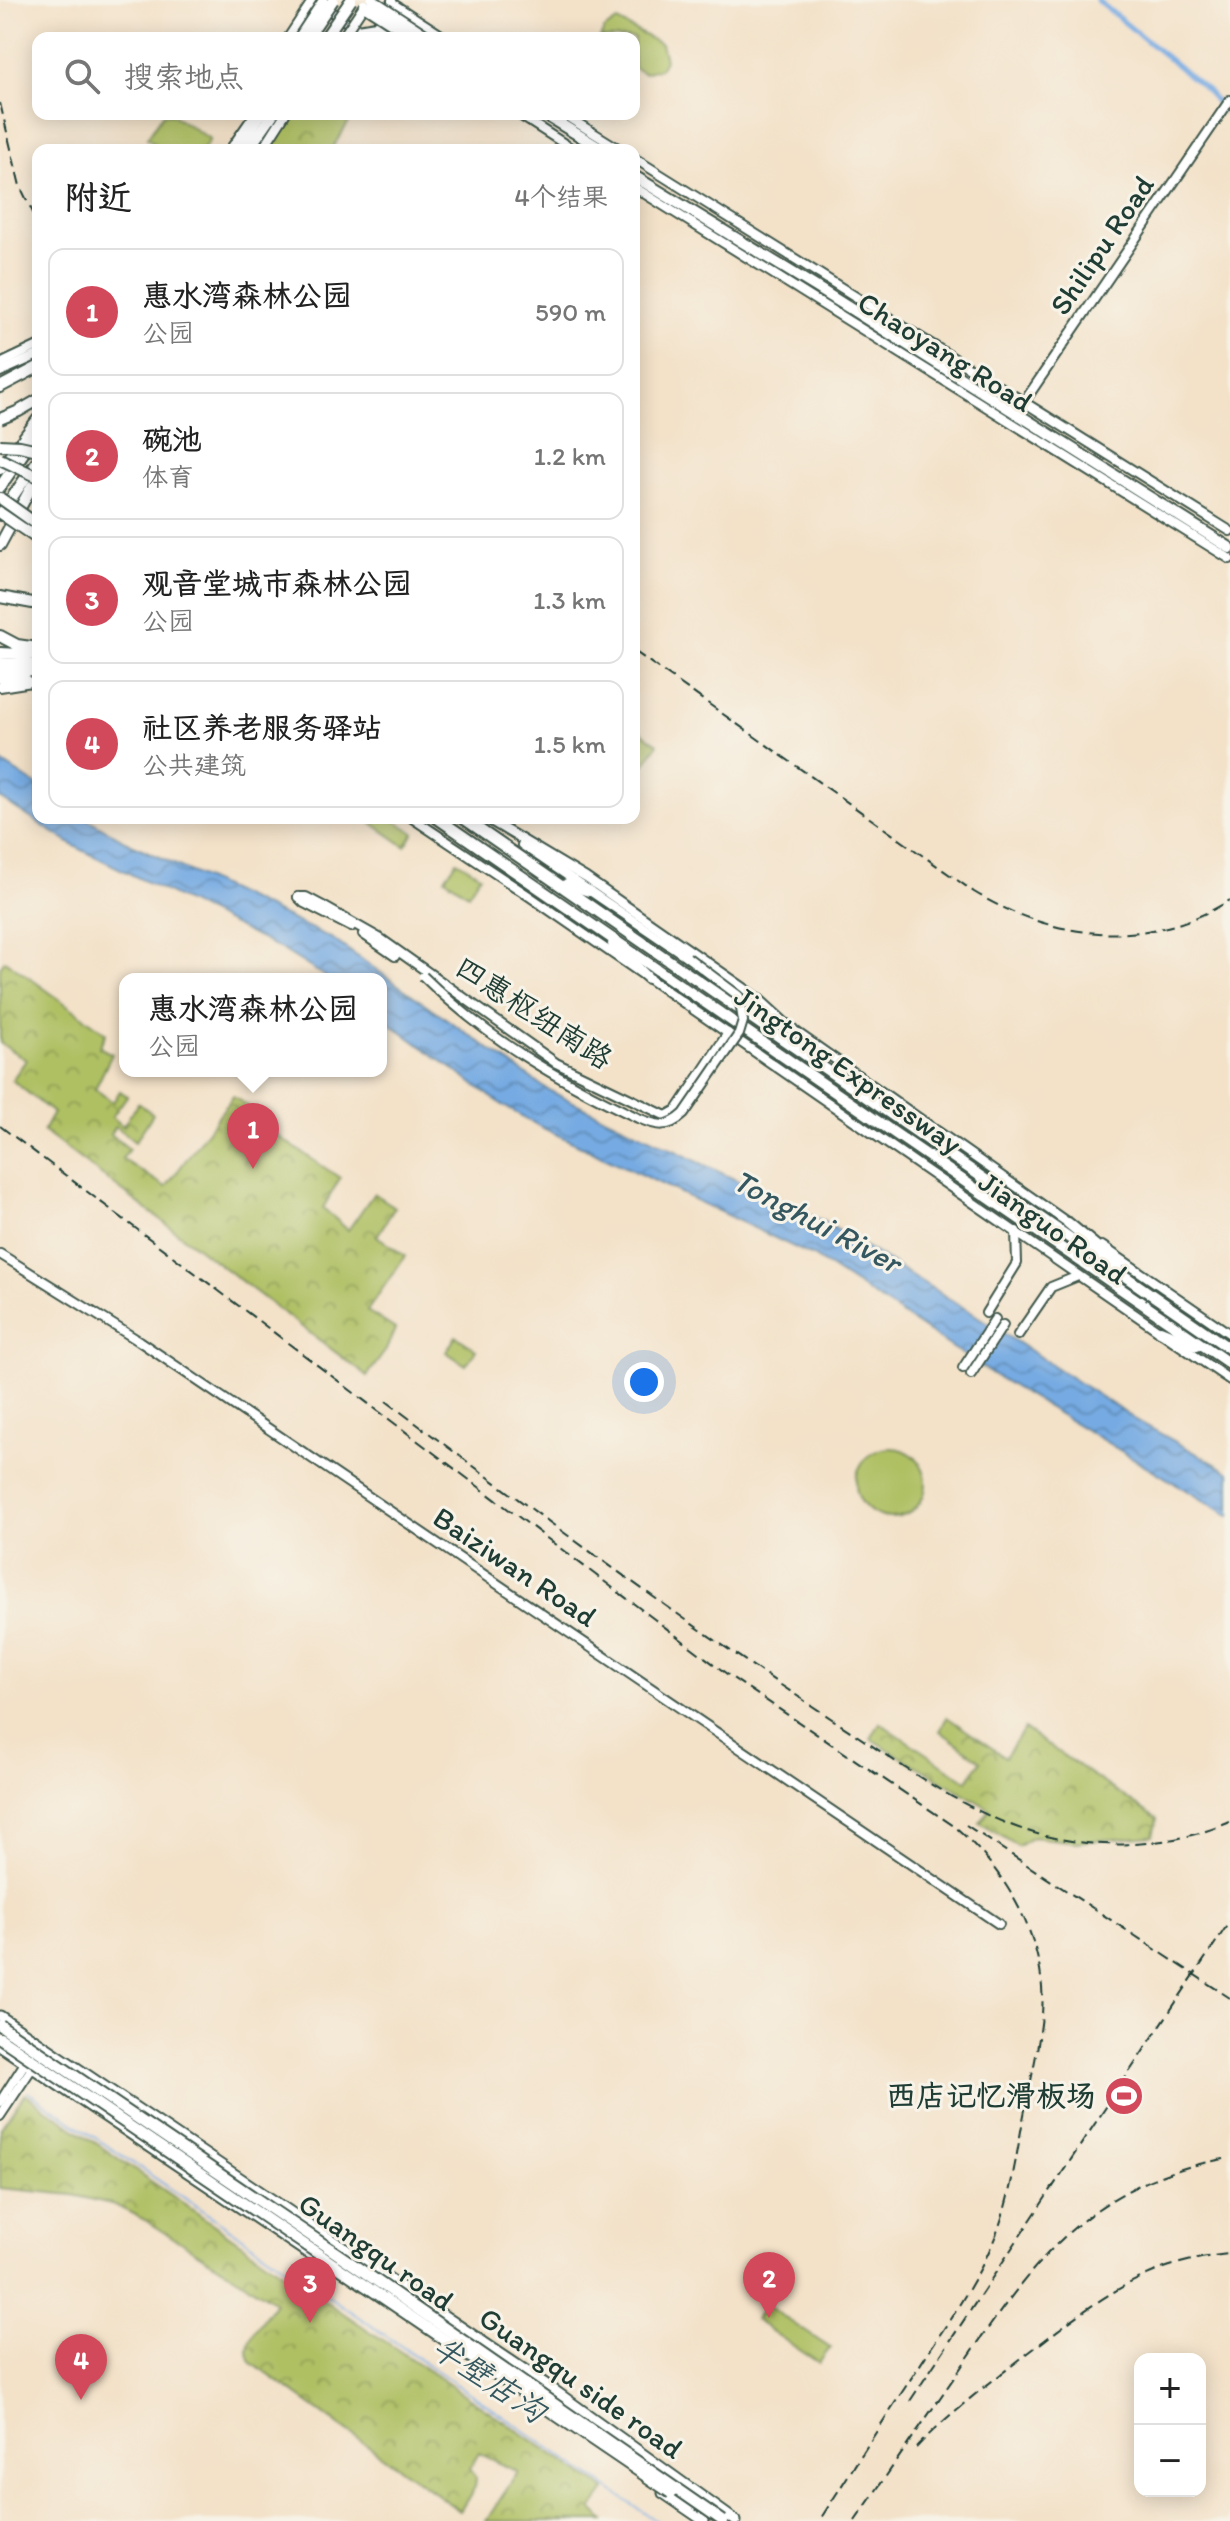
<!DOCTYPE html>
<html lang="zh">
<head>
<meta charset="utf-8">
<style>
  :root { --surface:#fff; --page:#f2f2f2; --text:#222; --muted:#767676; --line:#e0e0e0; --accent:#d1495b }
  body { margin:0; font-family:Itim,"LXGW WenKai TC",sans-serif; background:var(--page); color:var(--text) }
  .controls { position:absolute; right:24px; bottom:24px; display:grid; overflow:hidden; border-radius:16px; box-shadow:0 4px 20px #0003 }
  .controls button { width:72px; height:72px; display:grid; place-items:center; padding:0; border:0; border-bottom:2px solid var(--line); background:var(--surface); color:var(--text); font:40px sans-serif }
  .you { position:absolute; left:644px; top:1382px; width:28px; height:28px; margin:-20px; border:6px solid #fff; border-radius:50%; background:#1a73e8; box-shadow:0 0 0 12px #1a73e833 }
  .badge { display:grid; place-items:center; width:52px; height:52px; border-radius:50%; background:var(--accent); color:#fff; font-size:26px; font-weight:700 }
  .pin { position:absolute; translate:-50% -66px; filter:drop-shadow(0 2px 4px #0008) }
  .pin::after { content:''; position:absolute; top:42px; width:28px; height:24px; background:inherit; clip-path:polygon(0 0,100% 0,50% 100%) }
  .popup { position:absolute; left:119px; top:973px; width:268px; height:104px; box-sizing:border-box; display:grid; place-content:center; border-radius:16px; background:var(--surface); filter:drop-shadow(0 2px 6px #0005); font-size:26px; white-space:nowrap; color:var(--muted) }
  .popup b { font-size:30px; color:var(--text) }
  .popup::after { content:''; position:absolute; left:50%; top:100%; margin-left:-16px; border:16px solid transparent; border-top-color:var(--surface) }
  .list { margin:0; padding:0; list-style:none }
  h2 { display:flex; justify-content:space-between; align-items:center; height:104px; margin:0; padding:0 32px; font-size:34px }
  h2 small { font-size:26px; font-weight:400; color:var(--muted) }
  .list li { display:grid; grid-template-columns:52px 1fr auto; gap:24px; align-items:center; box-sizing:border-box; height:128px; margin:0 16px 16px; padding:0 16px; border:2px solid var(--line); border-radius:16px }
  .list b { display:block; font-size:30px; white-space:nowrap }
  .list p { margin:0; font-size:26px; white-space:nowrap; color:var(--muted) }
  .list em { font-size:26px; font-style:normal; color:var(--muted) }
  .icon { flex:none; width:44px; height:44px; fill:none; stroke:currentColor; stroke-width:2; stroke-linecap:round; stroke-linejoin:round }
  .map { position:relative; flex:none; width:1230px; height:2521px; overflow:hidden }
  .search { position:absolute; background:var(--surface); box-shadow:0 4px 20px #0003; left:32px; top:32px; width:608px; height:88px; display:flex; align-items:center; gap:20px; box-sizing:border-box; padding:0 28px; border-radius:16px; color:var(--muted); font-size:30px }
  .panel { position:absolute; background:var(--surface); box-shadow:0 4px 20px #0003; left:32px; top:144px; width:608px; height:680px; border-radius:16px }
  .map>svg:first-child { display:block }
  .green { fill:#afc064; stroke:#677e4c; stroke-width:2 }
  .park { fill:url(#park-crowns); stroke:#677e4c; stroke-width:2 }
  .water { fill:url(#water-waves); stroke:#4a748b; stroke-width:2 }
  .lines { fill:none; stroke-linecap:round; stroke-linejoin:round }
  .stream { stroke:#76aae2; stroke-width:2 }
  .canal { stroke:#76aae2; stroke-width:5 }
  .secondary-casing { stroke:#3f564a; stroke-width:12 }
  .primary-casing { stroke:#3f564a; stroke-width:13 }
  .highway-casing { stroke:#3f564a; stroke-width:14 }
  .secondary { stroke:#fff; stroke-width:8 }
  .primary { stroke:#fff; stroke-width:9 }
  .highway { stroke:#fff; stroke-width:10 }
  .rail { stroke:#1f3d34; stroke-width:2; stroke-dasharray:12 6; stroke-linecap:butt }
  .secondary-bridge-casing { stroke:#3f564a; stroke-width:12; stroke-linecap:butt }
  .highway-bridge-casing { stroke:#3f564a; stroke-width:14; stroke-linecap:butt }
  .secondary-bridge { stroke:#fff; stroke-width:8 }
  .highway-bridge { stroke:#fff; stroke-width:10 }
  .labels { text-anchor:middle; stroke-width:6; stroke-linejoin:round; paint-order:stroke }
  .street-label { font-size:30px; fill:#1f3d34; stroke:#f7f3e8 }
  .poi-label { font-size:30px; font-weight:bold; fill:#1f3d34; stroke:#f7f3e8; text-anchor:end }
  .water-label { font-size:32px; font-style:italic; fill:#355860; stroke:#f7f3e8 }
</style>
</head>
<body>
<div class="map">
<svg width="1230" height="2521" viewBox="0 0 1230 2521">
  <defs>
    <pattern id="park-crowns" width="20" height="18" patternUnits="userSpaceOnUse" patternTransform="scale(2)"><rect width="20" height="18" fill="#afc064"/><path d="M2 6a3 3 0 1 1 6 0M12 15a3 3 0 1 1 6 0" fill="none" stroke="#8e9d53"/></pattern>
    <pattern id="water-waves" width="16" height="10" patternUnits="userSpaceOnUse" patternTransform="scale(2)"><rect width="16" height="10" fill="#76aae2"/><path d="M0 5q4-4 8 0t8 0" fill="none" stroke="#608cb8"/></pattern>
  </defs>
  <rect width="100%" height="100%" fill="#f7f3e8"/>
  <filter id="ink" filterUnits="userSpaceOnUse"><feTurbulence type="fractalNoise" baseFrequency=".0125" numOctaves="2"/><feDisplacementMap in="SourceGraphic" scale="16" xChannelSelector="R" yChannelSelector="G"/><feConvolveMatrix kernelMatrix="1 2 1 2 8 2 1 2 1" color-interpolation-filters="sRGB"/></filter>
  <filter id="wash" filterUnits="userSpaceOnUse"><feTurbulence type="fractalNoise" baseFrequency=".006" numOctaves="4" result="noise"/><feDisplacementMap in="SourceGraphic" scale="32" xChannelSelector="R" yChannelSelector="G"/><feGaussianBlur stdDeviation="1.8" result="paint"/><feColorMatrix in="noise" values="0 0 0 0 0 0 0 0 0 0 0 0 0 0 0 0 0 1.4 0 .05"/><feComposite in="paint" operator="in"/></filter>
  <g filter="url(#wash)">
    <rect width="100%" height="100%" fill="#f3e1c8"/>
    <g class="green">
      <path d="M617,21L661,44L665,60L661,68L644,73L634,68V38H600L604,30Z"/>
      <path d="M163,114H171L210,139L203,150H154L150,148L154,143L147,138Z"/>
      <path d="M634,727L658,744L634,780Z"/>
      <path d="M375,818H391L414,833L405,846L372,823Z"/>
      <path d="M457,861L480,875L468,894L445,878Z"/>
      <path d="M456,1336L476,1350L466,1365L446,1352Z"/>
      <circle cx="891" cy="1483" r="35"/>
      <path d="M766,2305L830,2348L819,2363L755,2320Z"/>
    </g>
    <g class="park">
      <path d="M291,114H354L331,150H268Z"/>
      <path d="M5,960L106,1033L99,1047L112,1054L95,1089L113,1102L120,1091L127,1096L112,1117L123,1126L138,1103L153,1114L135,1142L115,1126L110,1134L129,1149L122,1159L166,1187L233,1096L273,1123L269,1130L340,1178L323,1208L348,1230L374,1193L395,1207L377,1236L405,1256L367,1311L395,1329L386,1350L367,1376L43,1131L53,1113L12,1080L26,1060L0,1043V967Z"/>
      <path d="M947,1717L1005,1757L1024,1729L1157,1819L1153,1836L1076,1842L1033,1837L1018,1846L980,1823L990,1809L871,1739L880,1723L967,1781L981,1761L940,1731Z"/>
      <path d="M25,2094L294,2280L606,2490L592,2509L604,2521H486L518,2472L479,2453L469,2469L476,2478L475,2487L460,2511L252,2363C238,2342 265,2321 275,2302L147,2221L115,2205L73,2195L0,2188V2129Z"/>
    </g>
    <path class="water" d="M0,761L38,786V818H86L125,841L331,938L548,1090L826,1223L974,1314L1136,1420L1230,1472V1516L994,1375L813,1256L541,1127L504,1106L381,1017V979H329L281,949L74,846L0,798Z"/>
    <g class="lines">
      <g class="stream">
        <path d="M28,2092L289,2269"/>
        <path d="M296,2274L656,2521"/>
      </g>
      <path class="canal" d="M1097,0L1208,91L1217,104L1230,114"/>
    </g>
  </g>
  <g filter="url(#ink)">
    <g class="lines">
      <defs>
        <g id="secondary">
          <path d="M314,0L357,29L376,26L392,3V0"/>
          <path d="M392,3L446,38"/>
          <path d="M376,26L397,38"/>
          <path d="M288,38L313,0"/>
          <path d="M518,114L574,150"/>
          <path d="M563,114L621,150"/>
          <path d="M239,150L262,114"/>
          <path d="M262,150L285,114"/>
          <path d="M634,158L1230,531"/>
          <path d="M634,187L1230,559"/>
          <path d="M0,364L38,346"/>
          <path d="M0,372L38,355"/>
          <path d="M1024,402L1230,100"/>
          <path d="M0,679L27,680"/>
          <path d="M0,687L38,681"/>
          <path d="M412,818L529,896L1230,1380"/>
          <path d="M486,818L586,878L757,997L792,1029L1071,1225"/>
          <path d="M522,845L687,957"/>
          <path d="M298,897H306L321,905L381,939L556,1063L666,1116"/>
          <path d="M298,897L304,903L351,927"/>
          <path d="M363,934L395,956"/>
          <path d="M666,1116L677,1110L728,1033"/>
          <path d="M1102,1246L1230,1334"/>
          <path d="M0,1254L139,1341L999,1924"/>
          <path d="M986,1313L1017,1263L1016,1231"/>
          <path d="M1018,1335L1051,1287L1078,1276"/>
          <path d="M963,1368L995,1319"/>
          <path d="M971,1374L1003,1325"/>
          <path d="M0,2102L25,2063"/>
          <path d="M0,2116L32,2068"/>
        </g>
        <g id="primary">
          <path d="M0,2016L547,2385L736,2521"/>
          <path d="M0,2046L309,2254"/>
          <path d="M663,2493L704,2521"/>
        </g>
        <g id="highway">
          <path d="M544,114L603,150"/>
          <path d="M231,150L256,114"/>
          <path d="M248,150L273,114"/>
          <path d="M634,176L816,287L1230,548"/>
          <path d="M0,387L38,367"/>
          <path d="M0,469L38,419"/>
          <path d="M0,487L38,432"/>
          <path d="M0,515L38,460"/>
          <path d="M0,545L32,486"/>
          <path d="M0,597L38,604"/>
          <path d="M0,636L17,645L38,648"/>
          <path d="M0,653L38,655"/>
          <path d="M0,663L30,664"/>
          <path d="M0,672L38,671"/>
          <path d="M437,818L1230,1364"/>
          <path d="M463,818L1230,1349"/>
          <path d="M567,884L589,891"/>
          <path d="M613,944L648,978"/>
          <path d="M753,1014L792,1029"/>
          <path d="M1068,1223L1119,1265"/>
          <path d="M1160,1331L1197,1346"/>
        </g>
      </defs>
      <use href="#secondary" class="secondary-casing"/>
      <use href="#primary" class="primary-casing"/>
      <use href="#highway" class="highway-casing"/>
      <use href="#secondary" class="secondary"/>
      <use href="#primary" class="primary"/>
      <use href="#highway" class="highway"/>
      <g class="rail">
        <path d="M0,103L20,186L38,223"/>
        <path d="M634,651L974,892C1053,940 1149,951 1230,900"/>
        <path d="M0,1126L731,1677L954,1826C1010,1874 1051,1948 1041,2024C1037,2056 1029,2088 1023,2120C1015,2163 1009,2208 990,2249C971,2291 943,2329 918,2368C884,2419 852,2470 819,2521"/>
        <path d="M386,1401C533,1511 681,1620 835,1721C898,1762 961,1811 1034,1833C1097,1851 1170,1848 1230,1822"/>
        <path d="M966,1825L1230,1998"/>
        <path d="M910,2401L1230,1921"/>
        <path d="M916,2448C947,2415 983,2388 1019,2360C1087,2308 1140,2262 1230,2254"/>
        <path d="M855,2521C891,2469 926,2418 962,2366C1036,2258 1092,2180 1230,2158"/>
      </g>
      <defs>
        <g id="secondary-bridge">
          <path d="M298,38L323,0"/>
          <path d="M342,38L364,5"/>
          <path d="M423,976C487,1039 558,1080 638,1118C657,1126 668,1129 684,1114L739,1034L743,1021L739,996L687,957"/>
        </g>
        <g id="highway-bridge">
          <path d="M372,0L430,38"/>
          <path d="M364,5L415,38"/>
          <path d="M307,38L333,0"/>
          <path d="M325,38L351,0"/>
          <path d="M0,419L19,411L38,400"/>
          <path d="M0,445L20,446L38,450"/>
          <path d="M0,459L38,477"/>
          <path d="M0,498L38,525"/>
          <path d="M0,513L38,539"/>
          <path d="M0,2025L351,2263L723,2521"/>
          <path d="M0,2038L671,2493"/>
        </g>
      </defs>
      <use href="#secondary-bridge" class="secondary-bridge-casing"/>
      <use href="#highway-bridge" class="highway-bridge-casing"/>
      <use href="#secondary-bridge" class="secondary-bridge"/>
      <use href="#highway-bridge" class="highway-bridge"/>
    </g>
  </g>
  <defs>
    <symbol id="stadium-disc" viewBox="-11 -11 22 22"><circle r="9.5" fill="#d1495b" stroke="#f7f3e8"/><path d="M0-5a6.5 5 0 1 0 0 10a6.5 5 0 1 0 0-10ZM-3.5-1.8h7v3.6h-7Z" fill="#fff"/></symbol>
  </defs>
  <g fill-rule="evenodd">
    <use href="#stadium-disc" x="1102" y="2074" width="44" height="44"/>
  </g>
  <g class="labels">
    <g class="street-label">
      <text transform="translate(1102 245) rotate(-56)" y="10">Shilipu Road</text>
      <text transform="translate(945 352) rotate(32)" y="10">Chaoyang Road</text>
      <text transform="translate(534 1013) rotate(33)" y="10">四惠枢纽南路</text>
      <text transform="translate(848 1070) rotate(35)" y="10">Jingtong Expressway</text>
      <text transform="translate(1053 1228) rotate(35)" y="10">Jianguo Road</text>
      <text transform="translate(515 1567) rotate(34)" y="10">Baiziwan Road</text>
      <text transform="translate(376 2252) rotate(35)" y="10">Guangqu road</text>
      <text transform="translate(581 2383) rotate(35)" y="10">Guangqu side road</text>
    </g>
    <g class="poi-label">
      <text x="1096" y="2106">西店记忆滑板场</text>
    </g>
    <g class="water-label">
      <text transform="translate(817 1221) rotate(28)" y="11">Tonghui River</text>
      <text transform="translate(489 2379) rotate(34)" y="11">半壁店沟</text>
    </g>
  </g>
</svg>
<div class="controls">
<button>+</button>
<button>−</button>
</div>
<div class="you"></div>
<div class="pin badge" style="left:253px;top:1169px">1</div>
<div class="popup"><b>惠水湾森林公园</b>公园</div>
<div class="pin badge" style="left:769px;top:2318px">2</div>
<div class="pin badge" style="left:310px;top:2323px">3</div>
<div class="pin badge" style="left:81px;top:2400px">4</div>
<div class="search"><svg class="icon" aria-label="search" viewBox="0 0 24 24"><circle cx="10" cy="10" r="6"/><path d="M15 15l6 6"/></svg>搜索地点</div>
<section class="panel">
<h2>附近<small>4个结果</small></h2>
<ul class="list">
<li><span class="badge">1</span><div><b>惠水湾森林公园</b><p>公园</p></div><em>590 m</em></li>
<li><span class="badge">2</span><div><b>碗池</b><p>体育</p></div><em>1.2 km</em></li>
<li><span class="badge">3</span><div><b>观音堂城市森林公园</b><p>公园</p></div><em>1.3 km</em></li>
<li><span class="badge">4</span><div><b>社区养老服务驿站</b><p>公共建筑</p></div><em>1.5 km</em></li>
</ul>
</section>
</div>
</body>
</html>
